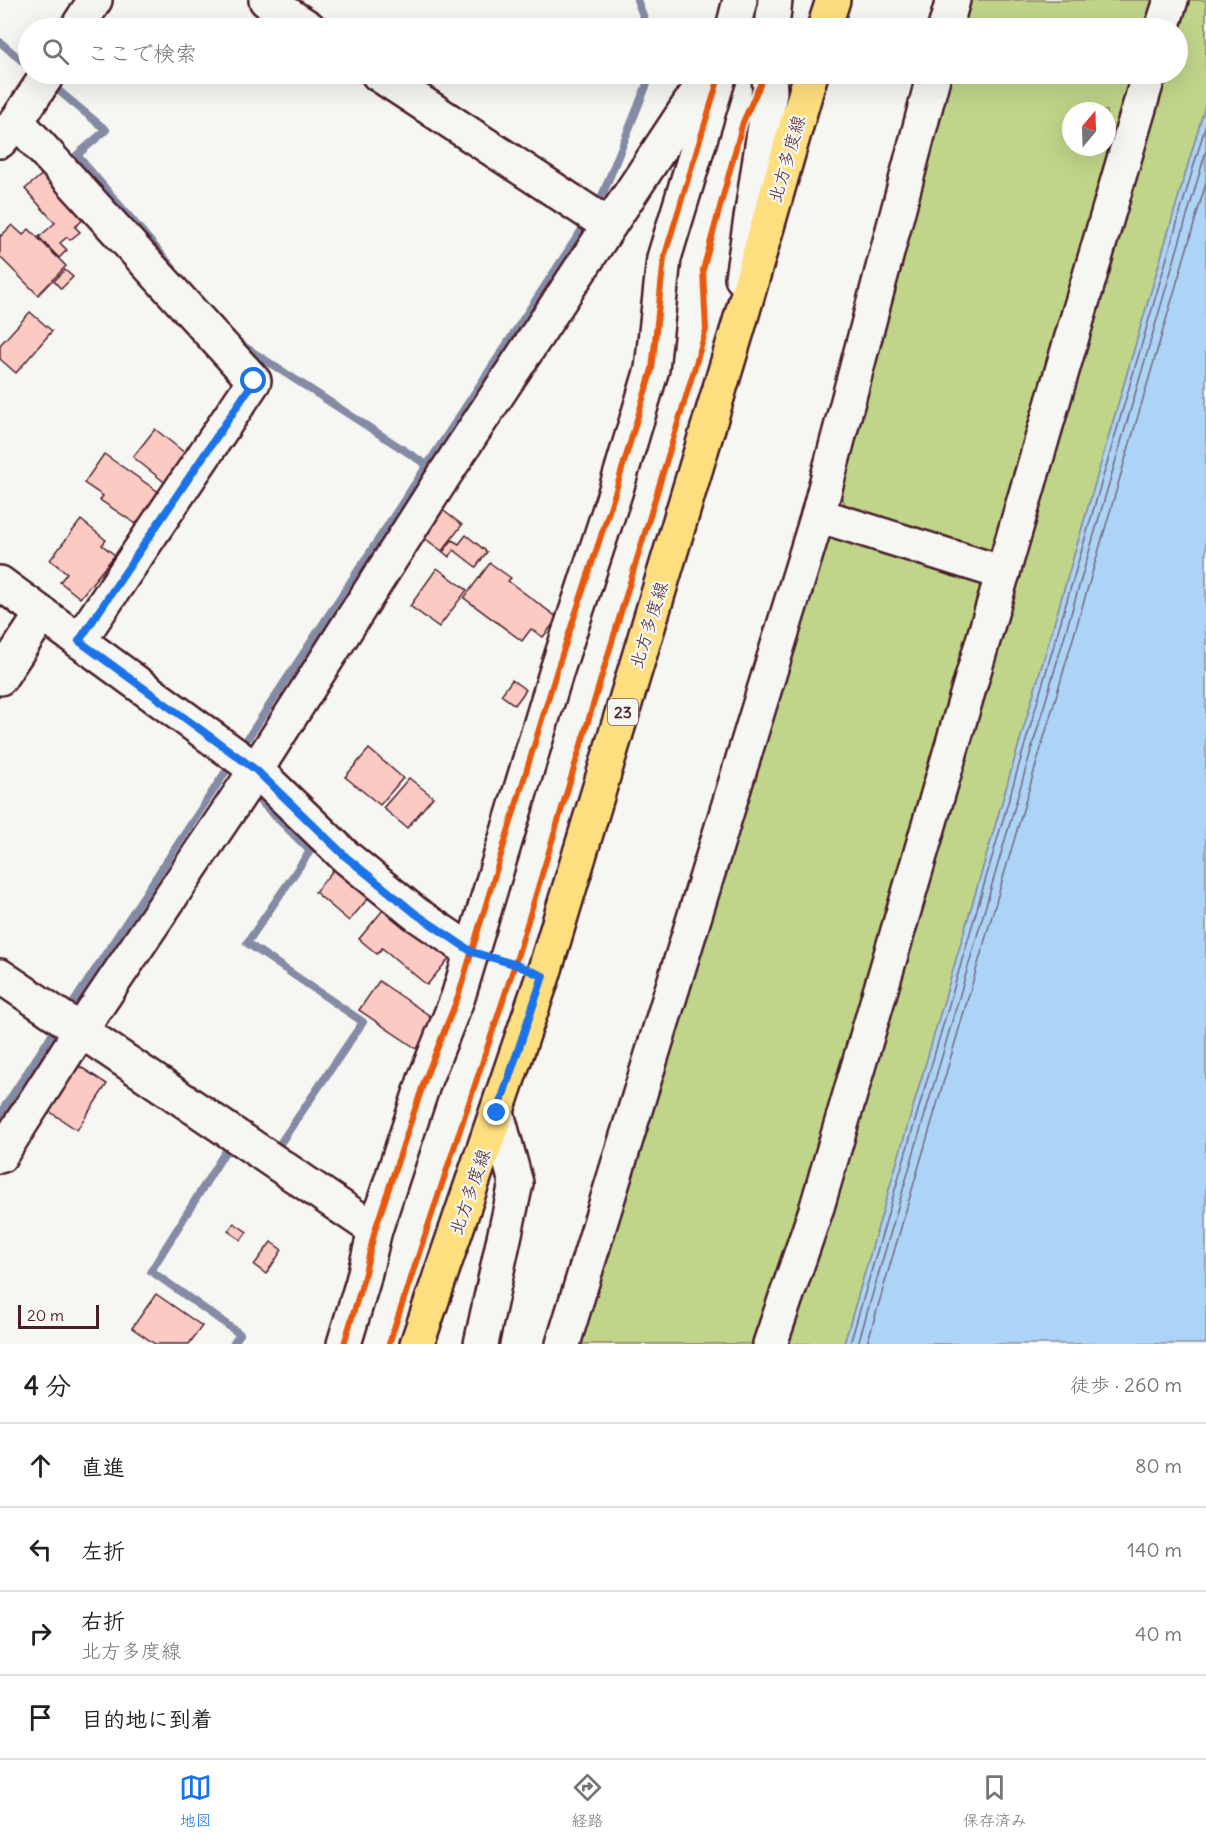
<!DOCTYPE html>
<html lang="ja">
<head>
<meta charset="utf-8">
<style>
  :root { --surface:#fff; --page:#f2f2f2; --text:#202124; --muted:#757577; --line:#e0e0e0; --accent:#1a73e8 }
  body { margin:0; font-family:Delius,"Klee One",sans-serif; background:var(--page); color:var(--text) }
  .compass { position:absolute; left:1062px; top:102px; width:54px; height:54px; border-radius:50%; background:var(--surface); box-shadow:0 6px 24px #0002; rotate:19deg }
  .scale { position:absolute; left:18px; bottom:15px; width:81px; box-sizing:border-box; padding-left:6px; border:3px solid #4a1f2b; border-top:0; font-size:16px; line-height:21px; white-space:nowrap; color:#4a1f2b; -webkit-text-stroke:4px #f6f6f2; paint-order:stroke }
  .stop { position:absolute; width:18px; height:18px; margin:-14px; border:4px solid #1a73e8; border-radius:50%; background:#fff }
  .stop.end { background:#1a73e8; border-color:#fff; box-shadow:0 2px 6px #0008 }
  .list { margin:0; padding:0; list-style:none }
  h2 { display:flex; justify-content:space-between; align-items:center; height:78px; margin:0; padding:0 24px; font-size:26px }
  h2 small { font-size:20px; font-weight:400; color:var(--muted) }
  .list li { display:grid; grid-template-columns:39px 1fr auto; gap:18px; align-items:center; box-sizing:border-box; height:84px; padding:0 24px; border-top:2px solid var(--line) }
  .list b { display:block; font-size:22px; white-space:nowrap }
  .list p { margin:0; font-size:20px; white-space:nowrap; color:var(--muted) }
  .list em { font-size:20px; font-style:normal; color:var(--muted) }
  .icon { flex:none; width:33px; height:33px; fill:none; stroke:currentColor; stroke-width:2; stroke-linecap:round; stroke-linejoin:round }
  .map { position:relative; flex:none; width:1206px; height:1344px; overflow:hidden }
  .search { position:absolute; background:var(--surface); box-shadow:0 6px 24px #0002; left:18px; right:18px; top:18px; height:66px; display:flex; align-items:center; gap:15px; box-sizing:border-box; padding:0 21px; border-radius:33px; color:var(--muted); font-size:22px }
  .sheet { height:414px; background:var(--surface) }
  nav { display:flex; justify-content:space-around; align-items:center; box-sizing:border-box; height:84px; border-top:2px solid var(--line); background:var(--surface); font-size:16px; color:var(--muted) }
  nav a { display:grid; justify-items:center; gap:3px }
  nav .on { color:var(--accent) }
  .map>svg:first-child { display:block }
  .green { fill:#c0d58a; stroke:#857a5a; stroke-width:1.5; fill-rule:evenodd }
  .water { fill:#add3f6; stroke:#858ba5; stroke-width:1.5 }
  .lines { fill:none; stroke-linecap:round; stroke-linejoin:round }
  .shore { stroke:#72677c; stroke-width:1.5 }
  .stream { stroke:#858ba5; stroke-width:8 }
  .building { fill:#facac3; stroke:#4a1f2b; stroke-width:1.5 }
  .minor-casing { stroke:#4a1f2b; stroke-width:38 }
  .major-casing { stroke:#4a1f2b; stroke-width:38 }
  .path { stroke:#4a1f2b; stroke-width:4; stroke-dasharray:4.5 4.5; stroke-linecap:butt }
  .minor { stroke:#f6f6f2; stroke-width:33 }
  .major { stroke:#fedf80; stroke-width:33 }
  .cycleway-casing { stroke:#f6f6f2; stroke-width:10 }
  .cycleway { stroke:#e8590c; stroke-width:6 }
  .route { stroke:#1a73e8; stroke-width:8 }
  .labels { text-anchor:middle; stroke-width:4.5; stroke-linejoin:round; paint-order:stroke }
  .shield { fill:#f6f6f2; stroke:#7e6067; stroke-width:1.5 }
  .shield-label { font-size:16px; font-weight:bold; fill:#4a1f2b }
  .street-label { font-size:18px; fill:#4a1f2b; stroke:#f6f6f2 }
</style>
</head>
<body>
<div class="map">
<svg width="1206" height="1344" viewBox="0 0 1206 1344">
  <rect width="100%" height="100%" fill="#f6f6f2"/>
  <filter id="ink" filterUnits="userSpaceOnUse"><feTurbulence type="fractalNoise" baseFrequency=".0167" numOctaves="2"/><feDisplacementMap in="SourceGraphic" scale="12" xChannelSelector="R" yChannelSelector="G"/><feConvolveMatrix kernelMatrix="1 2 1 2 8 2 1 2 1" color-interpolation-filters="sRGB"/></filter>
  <g filter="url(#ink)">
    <g class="green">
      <path d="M962,0H1160L1151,28H954Z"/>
      <path d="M1178,0H1206V103L844,1344H780L1157,74H1178Z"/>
      <path d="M942,74H1138L1000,554L846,507L834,478ZM1071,111H1107V147H1071Z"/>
      <path d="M842,533L973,575L986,600L757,1344H571L817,546Z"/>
    </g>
    <path class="water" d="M1206,103V1344H844Z"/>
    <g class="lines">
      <g class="shore">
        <path d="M850,1344L1206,124"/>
        <path d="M858,1344L1206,151"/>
        <path d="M867,1344L1206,183"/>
      </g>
      <g class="stream">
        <path d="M637,0L648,28"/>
        <path d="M0,42L28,66"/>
        <path d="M53,86L106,130L77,155L173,268"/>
        <path d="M598,206L651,74"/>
        <path d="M239,343L427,465"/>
        <path d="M242,747L585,225"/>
        <path d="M257,798L310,851L247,943L363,1022L275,1151"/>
        <path d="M72,1005L230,765"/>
        <path d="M0,1114L55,1030"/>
        <path d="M233,1344L240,1334L151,1271L225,1152L235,1150L239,1152"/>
      </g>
    </g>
    <g class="building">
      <path d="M46,171L86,217L75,227L80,232L70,240L67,237L60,243L67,250L59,258L39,237L55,223L25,189Z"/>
      <path d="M12,225L23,235L29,229L66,266L38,295L0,257V235L1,236Z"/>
      <path d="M65,270L73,277L61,289L54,281Z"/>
      <path d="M30,312L52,331L16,373L0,359V345Z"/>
      <path d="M155,429L190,457L168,485L133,457Z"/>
      <path d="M104,454L163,495L143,524L138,521L136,524L100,500L103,496L84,483Z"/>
      <path d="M436,505L462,525L442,551L416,532Z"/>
      <path d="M81,520L106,540L102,545L115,555L80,598L60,582L67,573L50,560Z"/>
      <path d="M466,535L487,552L476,567L454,550L449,557L443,552L452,540L459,544Z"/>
      <path d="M490,563L511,578L508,581L558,618L543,637L531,629L522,641L464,598Z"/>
      <path d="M437,568L467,590L439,627L410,606Z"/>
      <path d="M512,680L526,690L515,705L501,695Z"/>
      <path d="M369,749L403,778L380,805L345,777Z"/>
      <path d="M409,778L433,797L407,828L383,808Z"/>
      <path d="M336,867L370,896L349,921L315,892Z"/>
      <path d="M388,904L451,956L427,985L382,948L377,954L359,939Z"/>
      <path d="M379,981L436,1020L417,1049L359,1010Z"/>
      <path d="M79,1066L107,1084L77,1130L49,1111Z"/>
      <path d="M234,1223L247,1232L241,1240L228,1231Z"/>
      <path d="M271,1242L282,1250L266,1274L254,1265Z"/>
      <path d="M156,1294L202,1326L189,1344H155L132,1328Z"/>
    </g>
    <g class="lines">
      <defs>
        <g id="minor">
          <path d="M266,0L309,28"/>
          <path d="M77,28L95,0"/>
          <path d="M733,28L740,0"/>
          <path d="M772,28L775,0"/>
          <path d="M945,28L953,0"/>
          <path d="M1162,28L1171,0"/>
          <path d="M378,74L608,225"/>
          <path d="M17,121L254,381L79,641"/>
          <path d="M0,141L17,121L48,74"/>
          <path d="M742,278L770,92L769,74"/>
          <path d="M818,515L1003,573"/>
          <path d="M0,583L256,770L346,857L416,914L472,952"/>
          <path d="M0,678L42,614"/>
          <path d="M0,976L375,1230"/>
          <path d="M0,1156L81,1030L256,770L445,474L708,76"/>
          <path d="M344,1344L363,1281L375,1230L425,1079L458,997L556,673L615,493L652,369L664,258L720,74"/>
          <path d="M481,1344L516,1183L497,1113"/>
          <path d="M563,1344L818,515L934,74"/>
          <path d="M770,1344L817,1207L1149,74"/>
        </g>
        <g id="major">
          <path d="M824,28L833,0"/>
          <path d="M417,1344L543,976L738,328L811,74"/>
        </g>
      </defs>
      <use href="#minor" class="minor-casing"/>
      <use href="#major" class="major-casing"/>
      <g class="path">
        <path d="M706,324L703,270L720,207"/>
        <path d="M499,960L515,964"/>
      </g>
      <use href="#minor" class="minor"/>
      <use href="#major" class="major"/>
      <defs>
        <g id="cycleway">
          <path d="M344,1344L363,1281L375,1230L425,1079L458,997L556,673L615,493L652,369L664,258L720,74"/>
          <path d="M389,1344L515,964L706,330L703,270L743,122L765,74"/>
        </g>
      </defs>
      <use href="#cycleway" class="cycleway-casing"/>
      <use href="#cycleway" class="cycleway"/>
    </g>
  </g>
  <g class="lines" filter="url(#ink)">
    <path class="route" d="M254,381L79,641L256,770L346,857L416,914L472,952L514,964L543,976L497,1113"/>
  </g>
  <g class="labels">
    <rect class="shield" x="608" y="699" width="30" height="26" rx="4.5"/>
    <g class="shield-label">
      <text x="623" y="718">23</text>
    </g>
    <g class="street-label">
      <text transform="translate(787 159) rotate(-74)" y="6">北方多度線</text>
      <text transform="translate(649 625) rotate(-73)" y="6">北方多度線</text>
      <text transform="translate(470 1192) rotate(-71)" y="6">北方多度線</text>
    </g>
  </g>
</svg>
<svg class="compass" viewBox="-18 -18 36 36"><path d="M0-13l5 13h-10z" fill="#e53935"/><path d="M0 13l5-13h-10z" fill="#757577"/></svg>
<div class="scale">20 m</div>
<div class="stop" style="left:254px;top:381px"></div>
<div class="stop end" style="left:497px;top:1113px"></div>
<div class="search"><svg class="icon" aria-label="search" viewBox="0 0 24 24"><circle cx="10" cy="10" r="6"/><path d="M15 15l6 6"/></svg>ここで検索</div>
</div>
<section class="sheet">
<h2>4 分<small>徒歩 · 260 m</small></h2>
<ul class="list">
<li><svg class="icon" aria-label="ahead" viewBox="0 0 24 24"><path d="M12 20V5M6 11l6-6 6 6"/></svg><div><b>直進</b></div><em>80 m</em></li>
<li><svg class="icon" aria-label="left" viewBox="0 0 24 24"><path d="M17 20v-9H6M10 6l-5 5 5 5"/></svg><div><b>左折</b></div><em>140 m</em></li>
<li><svg class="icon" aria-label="right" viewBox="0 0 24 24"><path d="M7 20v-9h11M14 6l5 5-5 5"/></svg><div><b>右折</b><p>北方多度線</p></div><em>40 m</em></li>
<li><svg class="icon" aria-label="arrive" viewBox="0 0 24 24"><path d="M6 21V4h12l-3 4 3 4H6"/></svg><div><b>目的地に到着</b></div></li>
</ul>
</section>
<nav>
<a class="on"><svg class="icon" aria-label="map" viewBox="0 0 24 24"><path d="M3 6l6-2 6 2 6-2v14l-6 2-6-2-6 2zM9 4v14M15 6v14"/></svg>地図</a>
<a><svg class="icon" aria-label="directions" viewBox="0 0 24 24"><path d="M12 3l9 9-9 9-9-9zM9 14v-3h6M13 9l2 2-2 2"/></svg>経路</a>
<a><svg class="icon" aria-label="saved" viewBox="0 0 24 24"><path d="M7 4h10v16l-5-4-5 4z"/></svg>保存済み</a>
</nav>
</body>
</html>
